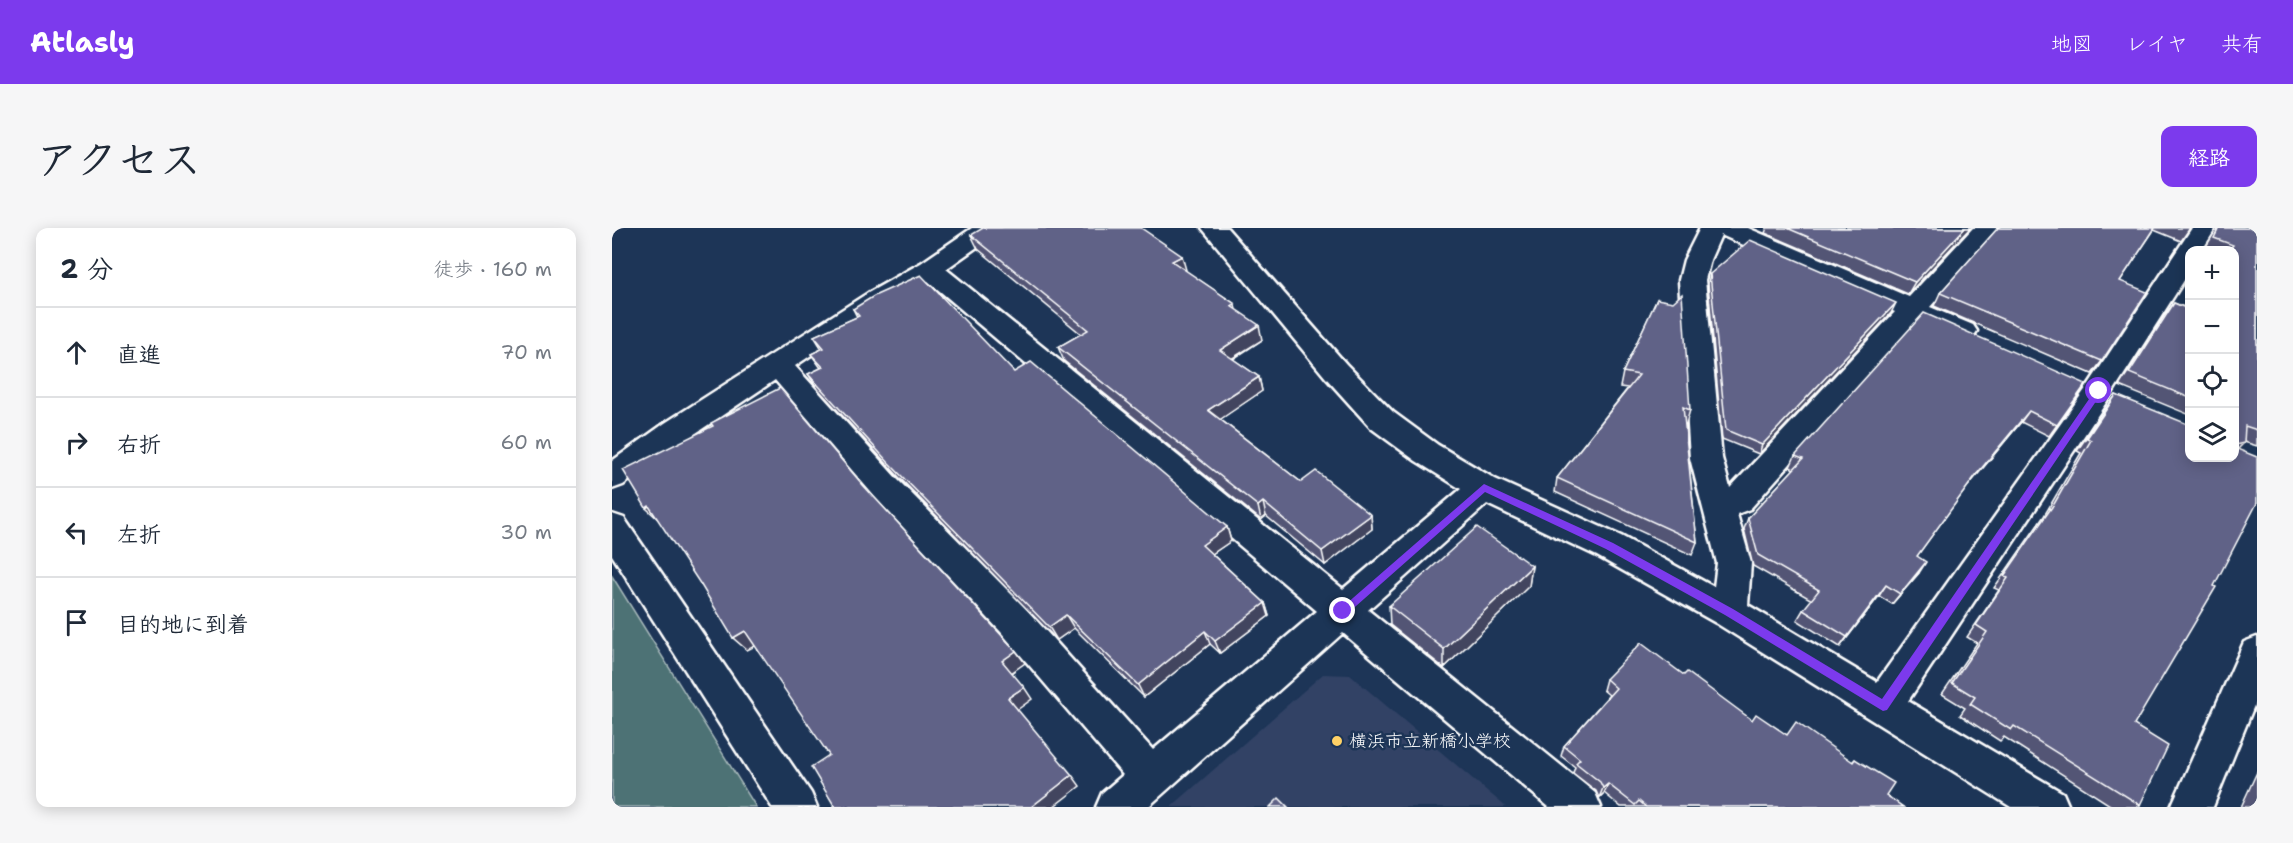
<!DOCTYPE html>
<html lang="ja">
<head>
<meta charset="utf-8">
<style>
  :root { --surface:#fff; --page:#f6f6f7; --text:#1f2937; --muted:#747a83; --line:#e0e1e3; --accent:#7c3aed }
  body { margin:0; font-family:"Shantell Sans","Klee One",sans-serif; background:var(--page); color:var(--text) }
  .controls { position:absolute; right:18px; top:18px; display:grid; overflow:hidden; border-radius:12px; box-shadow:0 3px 15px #0003 }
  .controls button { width:54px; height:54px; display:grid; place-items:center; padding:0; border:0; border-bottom:2px solid var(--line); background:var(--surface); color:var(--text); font:30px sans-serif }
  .stop { position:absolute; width:18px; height:18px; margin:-14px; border:4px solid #7c3aed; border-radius:50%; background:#fff }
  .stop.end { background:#7c3aed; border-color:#fff; box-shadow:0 2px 6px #0008 }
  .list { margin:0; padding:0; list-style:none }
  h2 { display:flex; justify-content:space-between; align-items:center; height:78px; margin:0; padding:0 24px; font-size:26px }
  h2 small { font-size:20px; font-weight:400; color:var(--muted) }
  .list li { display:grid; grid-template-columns:39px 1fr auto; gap:18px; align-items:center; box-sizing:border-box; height:90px; padding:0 24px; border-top:2px solid var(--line) }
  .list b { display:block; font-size:22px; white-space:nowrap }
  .list em { font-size:20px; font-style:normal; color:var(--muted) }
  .icon { flex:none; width:33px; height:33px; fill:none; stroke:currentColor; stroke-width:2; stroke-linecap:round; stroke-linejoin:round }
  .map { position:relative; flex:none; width:1645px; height:579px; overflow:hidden; border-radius:12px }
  header { display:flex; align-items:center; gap:36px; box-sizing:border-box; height:84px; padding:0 30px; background:var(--accent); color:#fff }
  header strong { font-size:28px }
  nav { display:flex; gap:33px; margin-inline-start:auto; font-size:21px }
  .intro { display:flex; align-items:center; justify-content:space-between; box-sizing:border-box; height:144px; padding:0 36px }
  h1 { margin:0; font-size:42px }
  .button { padding:15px 27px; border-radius:12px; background:var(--accent); color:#fff; font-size:21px; font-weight:700 }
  main { display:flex; gap:36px; padding:0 36px }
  aside { flex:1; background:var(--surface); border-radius:12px; box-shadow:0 3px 15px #0003 }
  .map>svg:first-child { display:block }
  .built { fill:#314265 }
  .green { fill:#4d7274; stroke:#a6b8ba; stroke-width:1.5 }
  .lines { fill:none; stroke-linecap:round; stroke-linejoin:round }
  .minor-casing { stroke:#fff; stroke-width:5 }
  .minor { fill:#1d3557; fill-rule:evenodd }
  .wall { fill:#535474; stroke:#fff; stroke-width:1.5 }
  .shaded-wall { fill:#43455e; stroke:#fff; stroke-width:1.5 }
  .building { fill:#606287; stroke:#fff; stroke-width:1.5 }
  .route { fill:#7c3aed }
  .poi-dot { fill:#ffd166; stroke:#1d3557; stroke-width:2 }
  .labels { text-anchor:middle; stroke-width:5; stroke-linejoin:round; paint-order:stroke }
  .poi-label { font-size:18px; fill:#fff; stroke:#1d3557; text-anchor:start }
</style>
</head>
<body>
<header>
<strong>Atlasly</strong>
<nav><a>地図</a><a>レイヤ</a><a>共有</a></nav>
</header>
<div class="intro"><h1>アクセス</h1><a class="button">経路</a></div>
<main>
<aside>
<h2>2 分<small>徒歩 · 160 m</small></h2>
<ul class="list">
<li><svg class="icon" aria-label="ahead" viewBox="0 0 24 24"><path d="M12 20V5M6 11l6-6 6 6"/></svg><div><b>直進</b></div><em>70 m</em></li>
<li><svg class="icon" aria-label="right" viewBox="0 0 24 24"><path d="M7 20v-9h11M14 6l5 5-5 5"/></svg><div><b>右折</b></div><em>60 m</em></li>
<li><svg class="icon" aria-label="left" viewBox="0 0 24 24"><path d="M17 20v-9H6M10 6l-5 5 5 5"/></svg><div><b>左折</b></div><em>30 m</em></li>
<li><svg class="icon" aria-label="arrive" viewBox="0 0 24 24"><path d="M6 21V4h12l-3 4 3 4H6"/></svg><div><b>目的地に到着</b></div></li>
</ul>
</aside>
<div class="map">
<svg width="1645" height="579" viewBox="0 0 1645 579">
  <rect width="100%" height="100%" fill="#1d3557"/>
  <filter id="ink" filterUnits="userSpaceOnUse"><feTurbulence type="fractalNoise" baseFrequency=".0167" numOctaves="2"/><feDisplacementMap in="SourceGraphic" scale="12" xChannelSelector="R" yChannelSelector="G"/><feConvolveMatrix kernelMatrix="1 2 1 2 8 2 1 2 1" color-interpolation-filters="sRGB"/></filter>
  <g filter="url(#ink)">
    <path class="built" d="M711,446L738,447L894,579H559Z"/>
    <path class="green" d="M0,348L144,579H0Z"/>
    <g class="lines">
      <defs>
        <g id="minor">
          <path d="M360,0H388L385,5L334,41L731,361L849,261L804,233L759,200L714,150L590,0H615L734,136L781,184L826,217L883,251L1009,308L1102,359L1105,335L1078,230L1067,52L1072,32L1088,0H1136L1297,69L1361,0H1387L1318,79L1361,97L1365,103L1361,109C1342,114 1323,101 1305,93L1138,281L1125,286L1139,335L1136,377L1265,454L1477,156L1580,0H1604L1590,22H1578V43L1497,170L1296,473L1451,565L1457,579H1399L1104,395L985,328L875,276L756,382L983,565L989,579H937L731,405L536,579H484L490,565L511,547L389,404L263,269L163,152L75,211L11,257L0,261V233L53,195L256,65L309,35ZM1109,7L1283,84L1118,260L1110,230L1093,52L1098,32ZM316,53L705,383L541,522L415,382L285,251L183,138L274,77Z"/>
          <path d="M0,286L12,290L199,565L205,579H160L0,327Z"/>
          <path d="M1645,409V470L1601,579H1559L1632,414Z"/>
        </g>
      </defs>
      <use href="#minor" class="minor-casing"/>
      <use href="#minor" class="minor"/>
    </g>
    <g class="wall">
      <path d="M1155,0H1358L1296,66L1153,5Z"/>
      <path d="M1386,0H1578L1569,13L1542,2L1508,53L1490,133L1480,146L1322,78L1328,65Z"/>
      <path d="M1605,0H1645V218L1632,214V215L1626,221L1522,497L1528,577L1526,579H1501L1392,509L1388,513L1348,487L1353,480L1330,466L1365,415L1355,409L1387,362L1382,360L1432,288L1469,225L1465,223L1494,180L1504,167L1623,230V22H1592Z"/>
      <path d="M359,7L570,28L573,43L623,76L624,82L650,112L621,131L647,149L650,163L608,191L689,254L759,287L760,301L713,337L654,288L649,292L452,133L446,119L469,106L366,21Z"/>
      <path d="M1098,46L1279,85L1147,226L1110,211L1096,55Z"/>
      <path d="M1045,71L1078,182L1074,196H1073L1085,314L1080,327L943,264L945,250L1016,160L1008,159L1011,144Z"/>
      <path d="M1562,75L1575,80L1578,77V187L1507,158L1552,88Z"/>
      <path d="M241,81L402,144L615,299L619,313L600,326L653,375L657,388L608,425L598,416L532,469L462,400L445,412L287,249L206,161L196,146L209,140L199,126L210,121L202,108L245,89Z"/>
      <path d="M1474,156L1437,208L1409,194L1356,258L1305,328L1307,345L1280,376L1267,368L1228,419L1185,392L1191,382L1200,372L1141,338L1132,301L1136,290L1182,241L1178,239L1183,228Z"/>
      <path d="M920,338L917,358L832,440L778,397L777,378Z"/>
      <path d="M1072,447L1140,492L1240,534L1243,531L1274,567L1291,579H1009L992,565L987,570L984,563L961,545L963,539L949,528L952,518L997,467L991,462L994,451Z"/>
      <path d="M1645,544V579H1629Z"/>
    </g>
    <g class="shaded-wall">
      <path d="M1353,0H1358L1296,66L1303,54Z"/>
      <path d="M570,28L574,42L564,48L560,33Z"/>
      <path d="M1284,75L1279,85L1147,226L1150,217Z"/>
      <path d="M647,97L650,112L611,136L608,122Z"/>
      <path d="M647,149L650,163L600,197L596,182Z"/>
      <path d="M1417,183L1409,194L1356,258L1364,247Z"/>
      <path d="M651,274L654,288L649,292L646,278Z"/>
      <path d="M37,278L49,294L34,280Z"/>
      <path d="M759,287L760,301L713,337L710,323Z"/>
      <path d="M615,299L619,313L594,330L590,317Z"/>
      <path d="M1314,334L1307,345L1280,376L1288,366Z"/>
      <path d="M920,338L917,358L832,440V421Z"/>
      <path d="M1274,357L1267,368L1228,419L1235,409Z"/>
      <path d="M653,375L657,388L608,425L603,413Z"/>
      <path d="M454,387L462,400L445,412L437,399Z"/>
      <path d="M133,403L147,416L135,422L121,410Z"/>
      <path d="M593,403L598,416L532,469L526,457Z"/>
      <path d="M404,423L413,435L399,445L390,433Z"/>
      <path d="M412,459L420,471L405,482L396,470Z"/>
      <path d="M460,547L468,558L441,579H419Z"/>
      <path d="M996,556L992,565L987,570L991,560Z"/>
    </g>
    <g class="building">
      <path d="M371,0H529L570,28L560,33L623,76L619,78L647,97L608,122L647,149L596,182L689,254L704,243L759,287L710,323L651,274L646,278L446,119L476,102L359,7Z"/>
      <path d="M1175,0H1353L1303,54Z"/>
      <path d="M1386,0H1543L1508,53L1535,64L1490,133L1328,65Z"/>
      <path d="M1607,0H1645V202L1633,198L1632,215L1623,217V22H1617L1621,17L1602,10Z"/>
      <path d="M1138,12L1284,75L1150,217L1114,202L1098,46Z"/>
      <path d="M309,47L402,144L419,134L615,299L590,317L653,375L603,413L593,403L526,457L454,387L437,399L277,235L196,146L211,139L199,126L212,120L202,108L247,88L241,81L262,68Z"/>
      <path d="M1070,66L1078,182L1071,179L1085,314L945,250L1027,147L1011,144L1045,71L1061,74Z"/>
      <path d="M1562,75L1576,81L1578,79V170L1517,145Z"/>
      <path d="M1312,85L1474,156L1445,197L1417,183L1364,247L1305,328L1314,334L1288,366L1274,357L1235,409L1191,382L1207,362L1146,327L1136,290L1191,231L1183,228Z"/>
      <path d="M168,160L251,257L404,423L390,433L412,459L396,470L460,547L419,579H223L199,539L217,527L133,403L121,410L89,357L37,278L34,280L11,242L101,198L99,195Z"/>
      <path d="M1504,167L1578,197V230H1623V220L1645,229V275L1602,358L1604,359L1522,497L1556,518L1528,577L1402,498L1399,502L1358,476L1363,469L1340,455L1375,404L1364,397L1396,350L1392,348L1442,276L1479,212L1475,210Z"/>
      <path d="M865,299L920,338L832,421L777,378Z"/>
      <path d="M1029,415L1072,447L1075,444L1140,492L1144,486L1175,507L1184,494L1241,534L1243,531L1282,555L1274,567L1291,579H1034L1027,573L1023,577L996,556L991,560L988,554L964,535L968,531L952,518L1004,460L994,451Z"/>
      <path d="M667,570L676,579H658Z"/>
    </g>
  </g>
  <path class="route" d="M1484,161L1491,163L1275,482L1271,483L1113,387L994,321L873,264L735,386H727L726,383L872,256L1001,315L1121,381L1270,471Z"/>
  <circle class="poi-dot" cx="725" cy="513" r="6"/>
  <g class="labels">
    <g class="poi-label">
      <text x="737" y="519">横浜市立新橋小学校</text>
    </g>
  </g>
</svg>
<div class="controls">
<button>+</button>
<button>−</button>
<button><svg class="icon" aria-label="locate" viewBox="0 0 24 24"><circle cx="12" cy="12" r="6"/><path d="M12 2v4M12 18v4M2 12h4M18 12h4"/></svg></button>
<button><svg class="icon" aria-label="layers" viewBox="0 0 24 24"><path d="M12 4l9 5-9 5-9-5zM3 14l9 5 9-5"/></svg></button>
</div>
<div class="stop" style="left:1487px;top:163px"></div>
<div class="stop end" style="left:731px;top:383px"></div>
</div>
</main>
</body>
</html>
